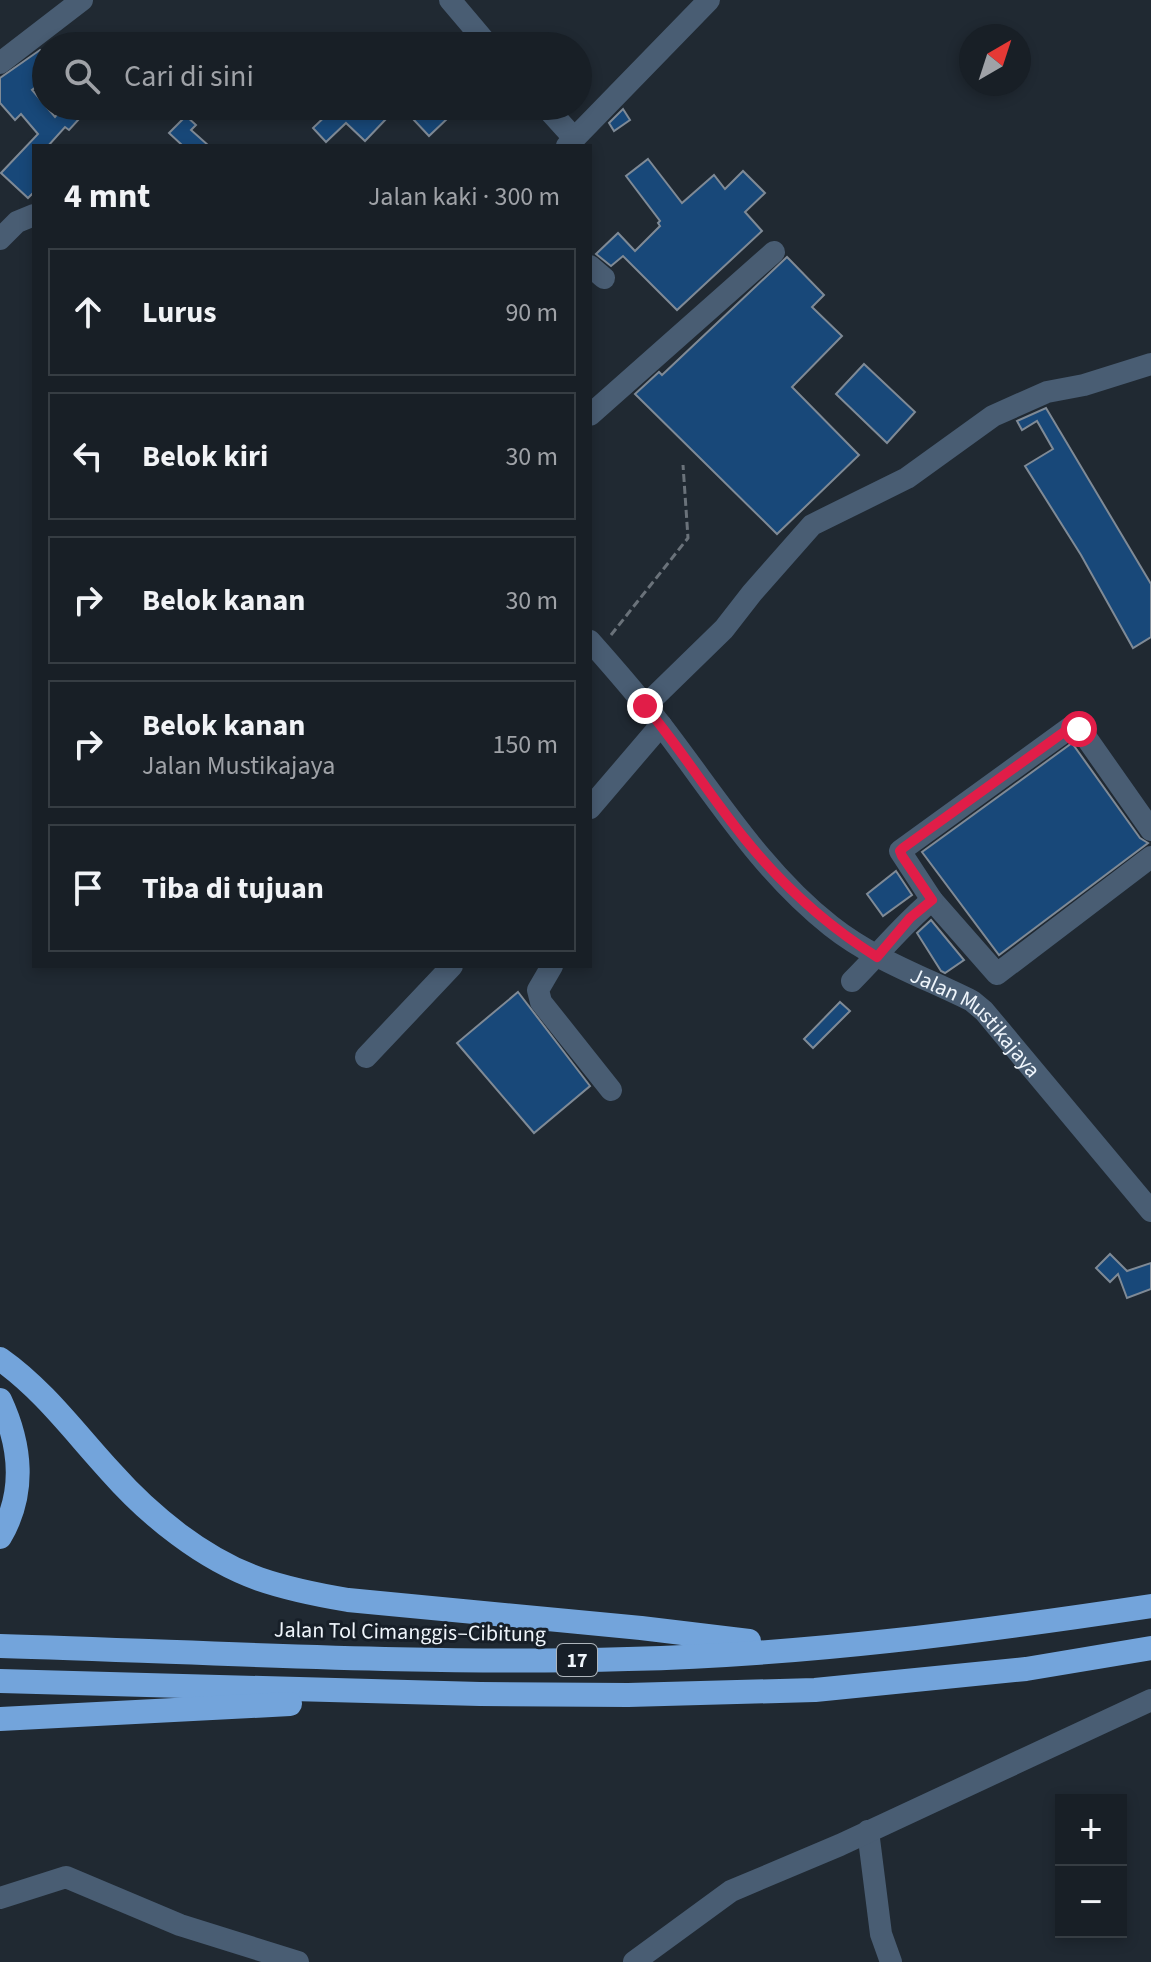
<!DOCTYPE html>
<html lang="id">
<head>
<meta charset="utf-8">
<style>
  :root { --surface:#181f26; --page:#21272e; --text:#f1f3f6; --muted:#9fa2a7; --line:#363d43 }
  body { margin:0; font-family:"Source Sans 3",sans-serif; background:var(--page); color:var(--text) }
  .controls { position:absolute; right:24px; bottom:24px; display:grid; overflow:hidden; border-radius:0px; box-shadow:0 4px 12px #0003 }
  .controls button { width:72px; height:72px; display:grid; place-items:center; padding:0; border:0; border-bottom:2px solid var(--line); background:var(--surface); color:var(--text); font:40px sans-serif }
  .compass { position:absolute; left:959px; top:24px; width:72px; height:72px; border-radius:50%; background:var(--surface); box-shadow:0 4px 12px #0003; rotate:39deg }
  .stop { position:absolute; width:24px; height:24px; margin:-18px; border:6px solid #e11d48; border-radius:50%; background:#fff }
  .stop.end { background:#e11d48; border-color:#fff; box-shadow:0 2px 8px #0008 }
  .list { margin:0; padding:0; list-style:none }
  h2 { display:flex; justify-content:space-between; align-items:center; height:104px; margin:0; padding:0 32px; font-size:34px }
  h2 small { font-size:26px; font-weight:400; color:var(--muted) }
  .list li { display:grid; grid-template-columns:52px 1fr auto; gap:24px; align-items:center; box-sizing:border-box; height:128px; margin:0 16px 16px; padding:0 16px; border:2px solid var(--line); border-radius:0px }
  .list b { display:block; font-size:30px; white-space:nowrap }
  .list p { margin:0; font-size:26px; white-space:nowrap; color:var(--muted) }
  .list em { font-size:26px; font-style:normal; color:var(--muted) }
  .icon { flex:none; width:44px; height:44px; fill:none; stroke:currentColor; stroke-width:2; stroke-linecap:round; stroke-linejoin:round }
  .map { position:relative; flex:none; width:1151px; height:1962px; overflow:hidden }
  .search { position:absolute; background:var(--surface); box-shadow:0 4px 12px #0003; left:32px; top:32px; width:560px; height:88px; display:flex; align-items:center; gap:20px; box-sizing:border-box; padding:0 28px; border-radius:44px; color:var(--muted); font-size:30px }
  .panel { position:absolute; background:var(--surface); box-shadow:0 4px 12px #0003; left:32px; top:144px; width:560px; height:824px; border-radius:0px }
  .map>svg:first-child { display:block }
  .building { fill:#184879; stroke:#7f8a96; stroke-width:2 }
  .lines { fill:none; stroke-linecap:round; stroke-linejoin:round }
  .path { stroke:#6a727a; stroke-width:3; stroke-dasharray:8 4; stroke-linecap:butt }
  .minor { stroke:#495d73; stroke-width:22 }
  .highway { stroke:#73a4db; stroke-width:24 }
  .route { stroke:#e11d48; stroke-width:10 }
  .labels { text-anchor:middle; stroke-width:6; stroke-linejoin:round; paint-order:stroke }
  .shield { fill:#171f28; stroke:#aeb5bc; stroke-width:2 }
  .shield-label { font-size:20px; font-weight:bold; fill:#eff5fb }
  .street-label { font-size:22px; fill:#eff5fb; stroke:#171f28 }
</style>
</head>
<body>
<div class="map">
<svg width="1151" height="1962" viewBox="0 0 1151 1962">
  <rect width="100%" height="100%" fill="#202932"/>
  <g class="building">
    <path d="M40,50L46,57V79L32,90L55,117L64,106H91L69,130L65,127L48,146H34V192L28,198L1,173L38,134L21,114L15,120L0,103V78Z"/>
    <path d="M336,106H359L367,113L374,106L387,118L365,141L346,123L326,142L313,128Z"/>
    <path d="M426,106H437L449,117L429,136L413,119Z"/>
    <path d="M623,109L630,120L614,131L609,123Z"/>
    <path d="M186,116L196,125L191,130L209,146H183L169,133Z"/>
    <path d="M648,159L682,203L714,175L725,189L743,171L765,193L745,212L762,231L677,310L623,256L611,266L596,254L618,233L635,251L660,226L658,223L660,221L626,176Z"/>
    <path d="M787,257L824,295L812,307L842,336L792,387L859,455L777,534L635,394L659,372L662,375Z"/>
    <path d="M864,364L915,412L887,443L836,394Z"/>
    <path d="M1046,408L1151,584V637L1133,648L1081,555L1025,466L1053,449L1037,421L1022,430L1017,421Z"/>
    <path d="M1072,743L1140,838L1148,843L999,955L922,852Z"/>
    <path d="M896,871L912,895L883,916L867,894Z"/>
    <path d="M931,920L964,960L945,973L941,971L917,933Z"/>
    <path d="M518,992L590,1086L534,1133L457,1043Z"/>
    <path d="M840,1002L850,1011L813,1048L804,1039Z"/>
    <path d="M1110,1254L1127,1271L1151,1263V1289L1127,1298L1118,1274L1110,1282L1096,1268Z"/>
  </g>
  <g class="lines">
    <path class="path" d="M611,635L688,538L683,465"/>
    <g class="minor">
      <path d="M450,0L489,46"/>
      <path d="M0,63L82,0"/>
      <path d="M545,106L574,138"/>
      <path d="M567,146L709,0"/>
      <path d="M0,239L17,222L34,215"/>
      <path d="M590,266L604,278"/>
      <path d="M590,415L774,252"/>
      <path id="s1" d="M590,641C614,668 639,697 661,725C715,795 761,871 831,926C874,960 924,977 972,1001L984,1011L1151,1211"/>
      <path d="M645,706L724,629L752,593L812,525L907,478L993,416L1047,392L1084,385L1151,364"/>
      <path d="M590,808L661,725"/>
      <path d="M1151,830L1083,733L1071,727L900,851L932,900L997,974L1151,857"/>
      <path d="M552,966L538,990L541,1002L611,1090"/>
      <path d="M852,981C879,954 903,924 932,900"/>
      <path d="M366,1057L452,966"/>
      <path d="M868,1831L881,1934L891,1962"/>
      <path d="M0,1898L66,1877L180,1925L298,1962"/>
      <path d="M634,1962L731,1891L840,1845L1151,1700"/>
    </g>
    <g class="highway">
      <path d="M0,1359C44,1390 75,1433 111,1472C150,1516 203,1559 259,1579C288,1589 318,1595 348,1600L641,1628L749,1641"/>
      <path d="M0,1400C21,1445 26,1493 0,1537"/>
      <path d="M0,1646C209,1652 419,1665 628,1659C804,1655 978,1632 1151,1606"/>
      <path d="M0,1681L480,1694L628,1695L815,1690L1026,1669L1151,1648"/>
      <path d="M0,1719L290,1704"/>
    </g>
  </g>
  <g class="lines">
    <path class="route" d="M645,706C681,749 710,796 745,839C783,886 826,925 877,957L910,918L932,900L902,856L900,851L903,848L1071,727L1079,729"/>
  </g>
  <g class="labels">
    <rect class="shield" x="557" y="1644" width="40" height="32" rx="6"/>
    <g class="shield-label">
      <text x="577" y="1667">17</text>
    </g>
    <g class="street-label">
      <text dy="8" stroke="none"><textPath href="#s1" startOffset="550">Jalan Mustikajaya</textPath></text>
      <text transform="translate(410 1631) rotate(1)" y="8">Jalan Tol Cimanggis–Cibitung</text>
    </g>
  </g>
</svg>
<div class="controls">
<button>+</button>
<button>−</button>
</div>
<svg class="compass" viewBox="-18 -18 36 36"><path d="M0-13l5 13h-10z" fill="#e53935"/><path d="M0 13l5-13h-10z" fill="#9fa2a7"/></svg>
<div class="stop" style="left:1079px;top:729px"></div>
<div class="stop end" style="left:645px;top:706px"></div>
<div class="search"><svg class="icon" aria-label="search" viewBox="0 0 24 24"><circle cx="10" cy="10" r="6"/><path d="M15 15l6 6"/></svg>Cari di sini</div>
<section class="panel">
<h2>4 mnt<small>Jalan kaki · 300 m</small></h2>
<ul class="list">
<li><svg class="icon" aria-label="ahead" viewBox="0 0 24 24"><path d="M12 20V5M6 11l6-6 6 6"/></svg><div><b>Lurus</b></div><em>90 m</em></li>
<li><svg class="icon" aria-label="left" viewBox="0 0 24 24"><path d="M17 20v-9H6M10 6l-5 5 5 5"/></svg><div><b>Belok kiri</b></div><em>30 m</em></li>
<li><svg class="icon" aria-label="right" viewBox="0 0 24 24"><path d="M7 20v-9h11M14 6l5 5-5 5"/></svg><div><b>Belok kanan</b></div><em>30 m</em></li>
<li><svg class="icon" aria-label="right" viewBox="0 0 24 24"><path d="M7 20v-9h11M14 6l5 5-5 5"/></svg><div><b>Belok kanan</b><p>Jalan Mustikajaya</p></div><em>150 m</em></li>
<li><svg class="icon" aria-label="arrive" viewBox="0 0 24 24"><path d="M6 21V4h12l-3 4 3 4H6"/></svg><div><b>Tiba di tujuan</b></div></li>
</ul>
</section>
</div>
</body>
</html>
